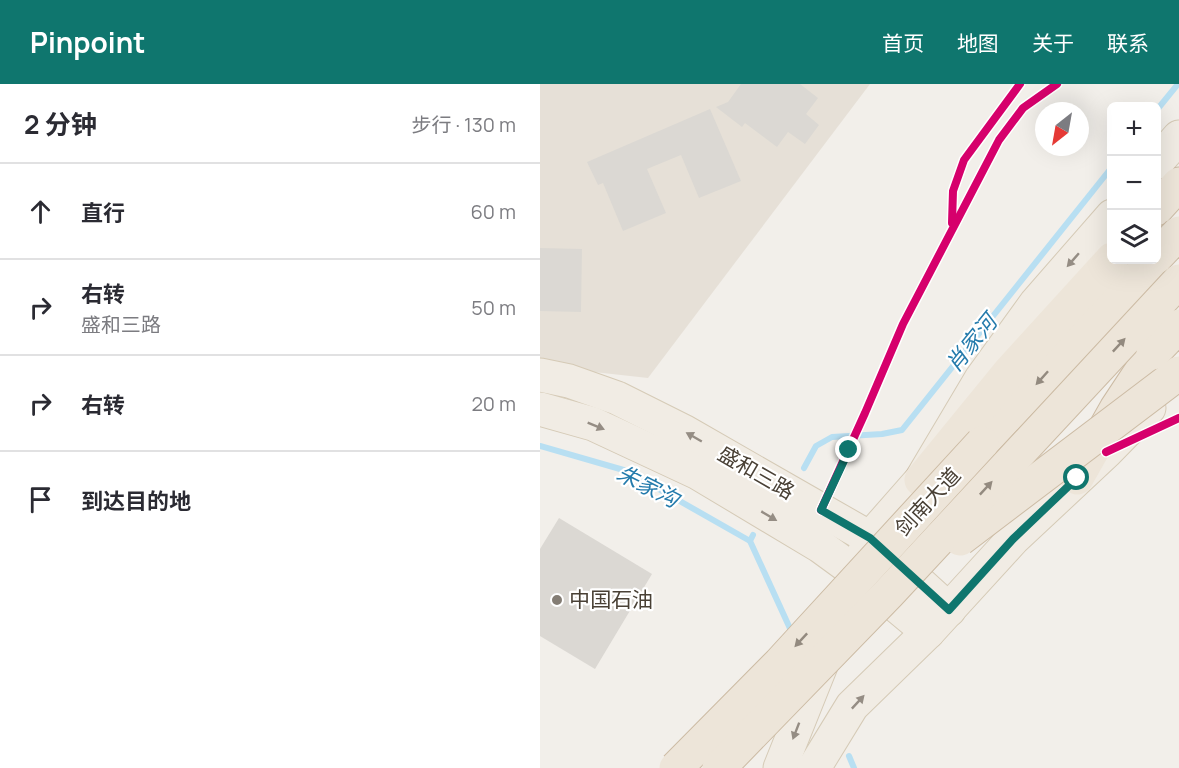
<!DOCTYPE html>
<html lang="zh">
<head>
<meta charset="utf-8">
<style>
  :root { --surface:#fff; --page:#f7f7f7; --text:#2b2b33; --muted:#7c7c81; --line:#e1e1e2; --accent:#0f766e }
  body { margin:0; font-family:Manrope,"Noto Sans SC",sans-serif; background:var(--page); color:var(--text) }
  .controls { position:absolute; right:18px; top:18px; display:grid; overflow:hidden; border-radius:9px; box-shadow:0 6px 24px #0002 }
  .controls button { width:54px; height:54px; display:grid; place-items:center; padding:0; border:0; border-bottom:2px solid var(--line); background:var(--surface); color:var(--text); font:30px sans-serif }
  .compass { position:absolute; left:495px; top:18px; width:54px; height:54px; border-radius:50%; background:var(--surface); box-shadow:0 6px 24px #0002; rotate:211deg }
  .stop { position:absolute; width:18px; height:18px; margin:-14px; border:4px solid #0f766e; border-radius:50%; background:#fff }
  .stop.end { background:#0f766e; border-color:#fff; box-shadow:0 2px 6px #0008 }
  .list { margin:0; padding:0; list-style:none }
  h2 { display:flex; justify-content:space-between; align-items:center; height:78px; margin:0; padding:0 24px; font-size:26px }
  h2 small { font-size:20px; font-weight:400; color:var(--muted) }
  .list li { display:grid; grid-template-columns:39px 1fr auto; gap:18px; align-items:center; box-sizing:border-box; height:96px; padding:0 24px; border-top:2px solid var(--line) }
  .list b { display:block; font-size:22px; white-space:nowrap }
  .list p { margin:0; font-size:20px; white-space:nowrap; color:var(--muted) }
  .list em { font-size:20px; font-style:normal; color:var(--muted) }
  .icon { flex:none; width:33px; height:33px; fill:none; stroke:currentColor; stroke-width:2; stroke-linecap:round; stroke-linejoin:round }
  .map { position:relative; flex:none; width:639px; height:684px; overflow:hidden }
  header { display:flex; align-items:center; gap:36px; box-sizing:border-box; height:84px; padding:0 30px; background:var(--accent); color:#fff }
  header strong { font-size:28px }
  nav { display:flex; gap:33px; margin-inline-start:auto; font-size:21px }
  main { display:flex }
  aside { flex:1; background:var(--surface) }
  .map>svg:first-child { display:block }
  .residential { fill:#e6e0d7 }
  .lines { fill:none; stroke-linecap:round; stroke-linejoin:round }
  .stream { stroke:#b8dff2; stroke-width:6 }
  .building { fill:#dbd8d3 }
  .major-casing { stroke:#d5cab6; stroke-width:35 }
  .highway-casing { stroke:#ccbba4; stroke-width:35 }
  .major { stroke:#f1ece4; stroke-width:33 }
  .highway { stroke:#ede5d9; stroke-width:33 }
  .highway-bridge-casing { stroke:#ccbba4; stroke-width:35; stroke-linecap:butt }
  .highway-bridge { stroke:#ede5d9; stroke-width:33 }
  .cycleway-casing { stroke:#fff; stroke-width:11 }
  .cycleway { stroke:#d6006c; stroke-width:8 }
  .oneway { fill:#958d84 }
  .oneway2 { fill:#938a7f }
  .route { stroke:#0f766e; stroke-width:8 }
  .poi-dot { fill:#847d74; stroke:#fff; stroke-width:2 }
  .labels { text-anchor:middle; stroke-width:4.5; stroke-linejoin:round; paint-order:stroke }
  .street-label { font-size:21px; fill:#494035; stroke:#fff }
  .poi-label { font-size:21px; fill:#494035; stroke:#fff; text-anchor:start }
  .water-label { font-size:22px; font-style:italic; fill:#247bac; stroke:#fff }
</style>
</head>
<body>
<header>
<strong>Pinpoint</strong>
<nav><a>首页</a><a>地图</a><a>关于</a><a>联系</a></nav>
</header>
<main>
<aside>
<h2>2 分钟<small>步行 · 130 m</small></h2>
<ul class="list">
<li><svg class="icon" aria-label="ahead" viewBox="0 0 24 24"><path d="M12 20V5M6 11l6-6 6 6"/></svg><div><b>直行</b></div><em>60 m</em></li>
<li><svg class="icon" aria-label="right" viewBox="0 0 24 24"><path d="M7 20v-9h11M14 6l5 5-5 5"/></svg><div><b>右转</b><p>盛和三路</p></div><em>50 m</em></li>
<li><svg class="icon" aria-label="right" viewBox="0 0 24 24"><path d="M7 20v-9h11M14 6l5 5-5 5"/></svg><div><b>右转</b></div><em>20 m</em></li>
<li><svg class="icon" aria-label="arrive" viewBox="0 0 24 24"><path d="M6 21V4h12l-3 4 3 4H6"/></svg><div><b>到达目的地</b></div></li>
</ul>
</aside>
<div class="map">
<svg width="639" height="684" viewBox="0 0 639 684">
  <rect width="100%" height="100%" fill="#f2efea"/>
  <path class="residential" d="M0,0H330L108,294L0,282Z"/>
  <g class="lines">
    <g class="stream">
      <path d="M616,27L638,0"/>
      <path d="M0,362L87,387L210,457"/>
      <path d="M264,384L276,362L292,353L342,350L362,346L572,83"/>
      <path d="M213,451L210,457L253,551"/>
      <path d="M309,672L314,684"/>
    </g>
  </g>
  <g class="building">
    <path d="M201,0H260L278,14L266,30L279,41L265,60L248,48L237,63L205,39L202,43L176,23L188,18Z"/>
    <path d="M170,25L201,97L159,114L141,71L107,85L126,129L83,147L63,99L58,101L47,78Z"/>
    <path d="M0,164L42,165L41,228L0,227Z"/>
    <path d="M19,434L112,490L55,585L0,552V465Z"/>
  </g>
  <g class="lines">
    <defs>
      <g id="major">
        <path d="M616,79L639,53"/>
        <path d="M0,291L29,297L77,314L145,348L281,426L330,454L409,526"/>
        <path d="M0,325L53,340L158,389L280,462L317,489L388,548"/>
        <path d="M313,498L330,454L381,396L441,295L496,219L572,132"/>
        <path d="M240,684L284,574"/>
        <path d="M274,684L312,622L388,548L473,455L566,368L609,324"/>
      </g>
      <g id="highway">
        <path d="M616,125L639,100"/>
        <path d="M442,359L614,176"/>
        <path d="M537,394L576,325L613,269"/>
        <path d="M381,396L470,287L572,175"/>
      </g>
    </defs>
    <use href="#major" class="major-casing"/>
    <use href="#highway" class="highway-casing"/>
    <use href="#major" class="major"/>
    <use href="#highway" class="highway"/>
    <defs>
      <g id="highway-bridge">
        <path d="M616,173L639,149"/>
        <path d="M613,269L639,242"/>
        <path d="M420,455L639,289"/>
        <path d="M136,684L240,579L442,359"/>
        <path d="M179,684L349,509L639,197"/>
      </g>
    </defs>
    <use href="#highway-bridge" class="highway-bridge-casing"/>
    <use href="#highway-bridge" class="highway-bridge"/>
    <defs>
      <g id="cycleway">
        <path d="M412,139L413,107L424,76L480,0"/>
        <path d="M566,368L639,334"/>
        <path d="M281,426L325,329L363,240L459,56L483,24L517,0"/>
      </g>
    </defs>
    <use href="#cycleway" class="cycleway-casing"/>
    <use href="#cycleway" class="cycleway"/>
  </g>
  <defs><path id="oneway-solid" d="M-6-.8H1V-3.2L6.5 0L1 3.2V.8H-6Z" transform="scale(1.5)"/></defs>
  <g class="oneway">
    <use href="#oneway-solid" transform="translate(533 176) rotate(131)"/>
    <use href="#oneway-solid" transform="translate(56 342) rotate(22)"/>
    <use href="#oneway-solid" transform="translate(154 353) rotate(-150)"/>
    <use href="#oneway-solid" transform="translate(229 432) rotate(31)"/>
    <use href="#oneway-solid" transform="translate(318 618) rotate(-47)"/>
    <use href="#oneway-solid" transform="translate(256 647) rotate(111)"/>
  </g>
  <g class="oneway2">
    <use href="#oneway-solid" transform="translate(579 261) rotate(-47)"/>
    <use href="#oneway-solid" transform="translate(502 294) rotate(132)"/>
    <use href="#oneway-solid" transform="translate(446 404) rotate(-47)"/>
    <use href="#oneway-solid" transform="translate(261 556) rotate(133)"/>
  </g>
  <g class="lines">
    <path class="route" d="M309,366L281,426L330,454L409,526L473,455L537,394"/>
  </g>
  <circle class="poi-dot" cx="17" cy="516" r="6"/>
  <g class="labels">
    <g class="street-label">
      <text transform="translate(216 389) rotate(30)" y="7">盛和三路</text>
      <text transform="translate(388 418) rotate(-47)" y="7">剑南大道</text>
    </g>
    <g class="poi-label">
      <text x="29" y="523">中国石油</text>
    </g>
    <g class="water-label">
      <text transform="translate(431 259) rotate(-51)" y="8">肖家河</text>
      <text transform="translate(108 402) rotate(27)" y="8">朱家沟</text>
    </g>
  </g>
</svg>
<div class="controls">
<button>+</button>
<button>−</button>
<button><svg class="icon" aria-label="layers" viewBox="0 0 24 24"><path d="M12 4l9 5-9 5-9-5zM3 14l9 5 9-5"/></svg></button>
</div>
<svg class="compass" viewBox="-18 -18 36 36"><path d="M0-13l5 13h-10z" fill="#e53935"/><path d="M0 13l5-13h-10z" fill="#7c7c81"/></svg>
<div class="stop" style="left:537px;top:394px"></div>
<div class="stop end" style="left:309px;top:366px"></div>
</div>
</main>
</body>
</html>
